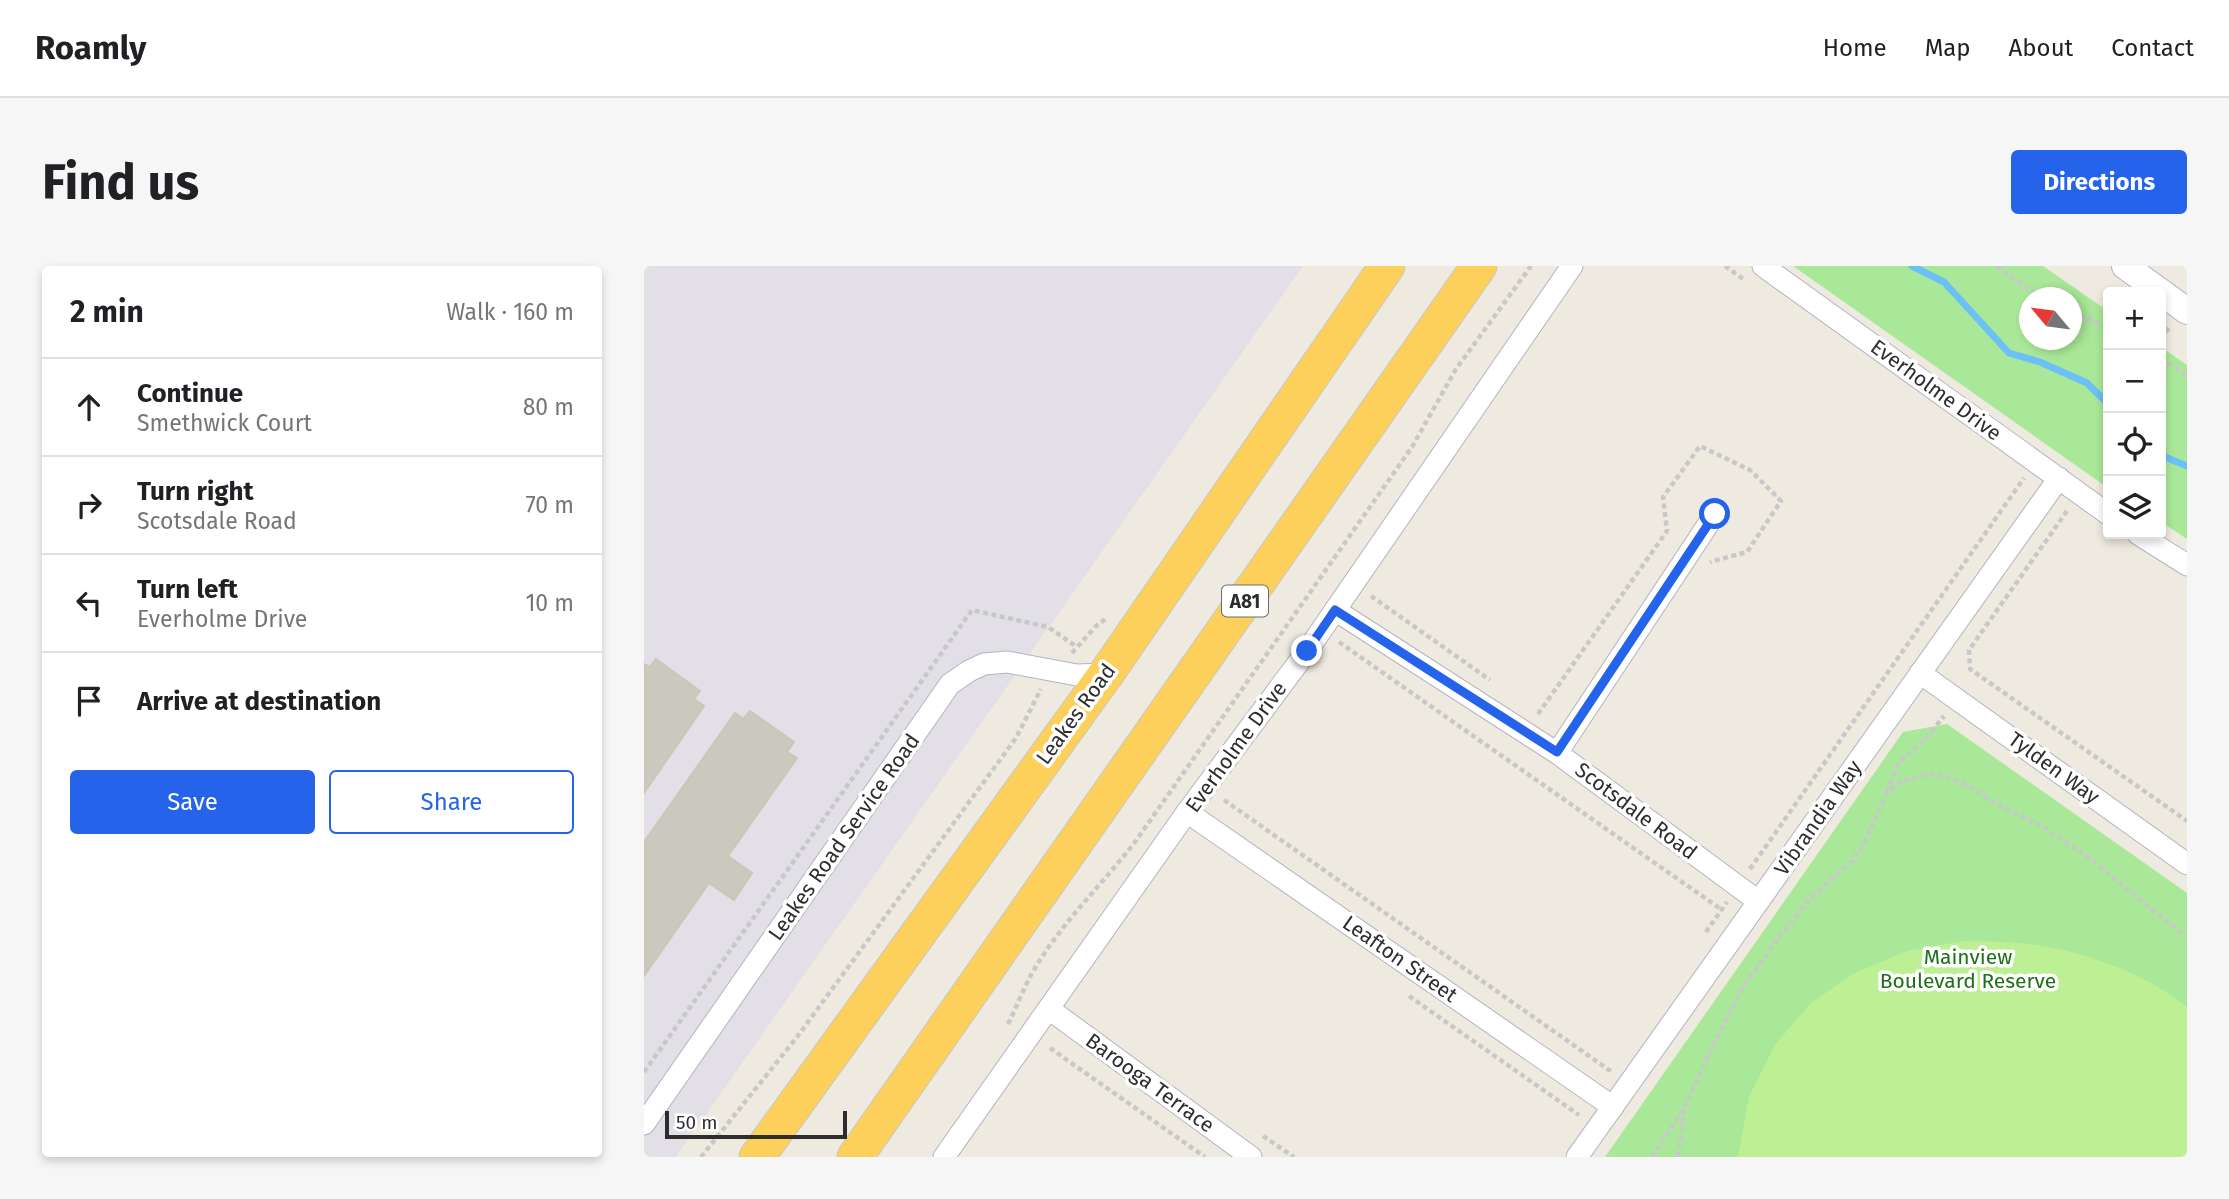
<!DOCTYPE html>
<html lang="en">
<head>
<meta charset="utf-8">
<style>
  :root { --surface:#fff; --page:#f6f6f6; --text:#202124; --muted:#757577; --line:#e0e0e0; --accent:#2563eb }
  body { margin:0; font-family:"Fira Sans",sans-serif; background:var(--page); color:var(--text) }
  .controls { position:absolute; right:21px; top:21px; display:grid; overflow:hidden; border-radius:7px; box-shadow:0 4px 10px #0003 }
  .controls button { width:63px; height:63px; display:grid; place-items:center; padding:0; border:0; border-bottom:2px solid var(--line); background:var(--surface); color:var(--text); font:35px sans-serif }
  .compass { position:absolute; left:1375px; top:21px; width:63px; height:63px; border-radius:50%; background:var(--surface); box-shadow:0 4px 10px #0003; rotate:299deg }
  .scale { position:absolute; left:21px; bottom:18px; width:182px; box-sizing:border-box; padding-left:7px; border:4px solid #2d2d2d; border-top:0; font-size:19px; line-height:24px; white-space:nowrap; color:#2d2d2d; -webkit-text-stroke:5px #fff; paint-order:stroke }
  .stop { position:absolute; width:21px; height:21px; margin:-16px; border:5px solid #2563eb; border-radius:50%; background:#fff }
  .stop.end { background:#2563eb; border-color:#fff; box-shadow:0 2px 7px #0008 }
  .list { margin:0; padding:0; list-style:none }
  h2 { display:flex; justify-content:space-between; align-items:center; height:91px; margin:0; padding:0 28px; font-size:30px }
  h2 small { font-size:23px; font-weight:400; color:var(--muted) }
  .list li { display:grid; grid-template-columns:46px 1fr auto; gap:21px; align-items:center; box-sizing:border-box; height:98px; padding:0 28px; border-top:2px solid var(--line) }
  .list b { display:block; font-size:26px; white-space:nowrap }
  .list p { margin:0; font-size:23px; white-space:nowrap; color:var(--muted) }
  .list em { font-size:23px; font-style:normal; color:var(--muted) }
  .actions { display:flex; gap:14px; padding:21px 28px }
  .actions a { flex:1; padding:16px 0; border:2px solid var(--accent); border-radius:7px; text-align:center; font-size:24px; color:var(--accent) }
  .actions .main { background:var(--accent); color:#fff }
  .icon { flex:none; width:38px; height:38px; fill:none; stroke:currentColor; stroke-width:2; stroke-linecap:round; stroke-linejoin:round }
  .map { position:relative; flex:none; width:1543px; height:891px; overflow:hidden; border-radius:7px }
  header { display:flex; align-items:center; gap:42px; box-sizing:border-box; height:98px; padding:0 35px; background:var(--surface); border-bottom:2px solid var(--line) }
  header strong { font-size:33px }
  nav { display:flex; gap:38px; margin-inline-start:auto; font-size:24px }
  .intro { display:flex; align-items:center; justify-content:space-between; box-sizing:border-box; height:168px; padding:0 42px }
  h1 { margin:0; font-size:49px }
  .button { padding:18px 32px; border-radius:7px; background:var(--accent); color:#fff; font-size:24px; font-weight:700 }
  main { display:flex; gap:42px; padding:0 42px }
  aside { flex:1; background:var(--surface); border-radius:7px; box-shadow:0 4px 10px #0003 }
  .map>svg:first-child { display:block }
  .industrial { fill:#e3dfe7 }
  .green { fill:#a9e898; fill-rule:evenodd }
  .pitch { fill:#bdf094 }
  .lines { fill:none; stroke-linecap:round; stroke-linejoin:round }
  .stream { stroke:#6dc0f6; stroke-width:7 }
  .building { fill:#cbc8bd; stroke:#cbc6b8; stroke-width:2 }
  .minor-casing { stroke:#b3b3c1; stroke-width:23 }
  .tertiary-casing { stroke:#b3b3c1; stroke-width:28 }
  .trunk-casing { stroke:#c8c8c8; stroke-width:37 }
  .path { stroke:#c8c8c8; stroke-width:4.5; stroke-dasharray:5 3.5; stroke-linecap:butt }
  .minor { stroke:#fff; stroke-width:21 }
  .tertiary { stroke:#fff; stroke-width:26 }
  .trunk { stroke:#fcd05a; stroke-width:35 }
  .route { stroke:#2563eb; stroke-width:9 }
  .labels { text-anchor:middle; stroke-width:7; stroke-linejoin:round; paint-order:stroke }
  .shield { fill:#fff; stroke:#6c6c6c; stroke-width:2 }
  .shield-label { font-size:19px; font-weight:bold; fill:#2d2d2d }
  .street-label { font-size:21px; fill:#2d2d2d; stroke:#fff }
  .park-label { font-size:21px; fill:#1d7016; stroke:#fff }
</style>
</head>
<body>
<header>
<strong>Roamly</strong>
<nav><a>Home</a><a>Map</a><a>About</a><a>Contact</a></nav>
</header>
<div class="intro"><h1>Find us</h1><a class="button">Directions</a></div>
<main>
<aside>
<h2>2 min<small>Walk · 160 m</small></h2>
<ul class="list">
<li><svg class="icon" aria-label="ahead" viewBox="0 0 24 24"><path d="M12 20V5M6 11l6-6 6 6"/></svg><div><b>Continue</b><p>Smethwick Court</p></div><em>80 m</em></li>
<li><svg class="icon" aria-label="right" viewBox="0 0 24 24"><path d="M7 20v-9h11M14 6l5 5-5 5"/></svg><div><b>Turn right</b><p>Scotsdale Road</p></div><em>70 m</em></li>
<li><svg class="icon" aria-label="left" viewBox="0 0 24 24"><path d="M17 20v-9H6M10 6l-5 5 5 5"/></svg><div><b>Turn left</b><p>Everholme Drive</p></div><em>10 m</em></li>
<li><svg class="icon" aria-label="arrive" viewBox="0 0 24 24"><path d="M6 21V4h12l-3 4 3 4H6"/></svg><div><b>Arrive at destination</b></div></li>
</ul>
<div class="actions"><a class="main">Save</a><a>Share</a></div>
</aside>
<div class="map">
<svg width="1543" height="891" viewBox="0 0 1543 891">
  <rect width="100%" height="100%" fill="#efeadf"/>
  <path class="industrial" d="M0,0H659L32,891H0Z"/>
  <g class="green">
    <path d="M1149,0H1399L1464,45V222ZM1386,32H1428V74H1386Z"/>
    <path d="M1517,81L1543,99V273L1517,256Z"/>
    <path d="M1303,458L1543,627V891H961L1259,466Z"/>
  </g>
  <path class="pitch" d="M1319,675C1337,676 1355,675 1373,677C1432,682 1496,704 1543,741V891H1094L1105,831L1131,779L1167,737L1209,708L1263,685Z"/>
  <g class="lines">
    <g class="stream">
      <path d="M1268,0L1300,16L1365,87L1396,96L1443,117L1464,138"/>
      <path d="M1517,187L1521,191L1543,200"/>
    </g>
  </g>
  <g class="building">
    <path d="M12,393L56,425L50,433L60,440L0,527V398L6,401Z"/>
    <path d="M106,445L150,476L143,486L153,492L84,590L108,607L90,634L65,617L0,710V576L91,447L99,453Z"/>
  </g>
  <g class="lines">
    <defs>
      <g id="minor">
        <path d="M1119,0L1464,248"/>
        <path d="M1494,268L1543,299"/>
        <path d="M691,344L913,487L1114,635"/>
        <path d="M1276,407L1543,598"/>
        <path d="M913,487L1071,248"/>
        <path d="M543,546L969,841"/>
        <path d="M405,743L607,891"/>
        <path d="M0,858L306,418L325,405L340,398L363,396L433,409L462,408"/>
        <path d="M300,891L543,546L663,385L928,0"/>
        <path d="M933,891L1415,212"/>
      </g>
      <path id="tertiary" d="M1481,0L1543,45"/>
      <g id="trunk">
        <path d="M113,891L462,408L743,0"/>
        <path d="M211,891L835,0"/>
      </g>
    </defs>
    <use href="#minor" class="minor-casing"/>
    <use href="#tertiary" class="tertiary-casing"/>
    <use href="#trunk" class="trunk-casing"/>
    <g class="path">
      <path d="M1081,0L1102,15"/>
      <path d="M1353,0L1382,22L1401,32"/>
      <path d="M1428,45L1464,62"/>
      <path d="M1517,73L1526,60"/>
      <path d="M1517,92L1543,109"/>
      <path d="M1423,245L1325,384L1326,403L1543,555"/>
      <path d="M727,330L846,414"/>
      <path d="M695,376L1078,644"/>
      <path d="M428,387L451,361L464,351"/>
      <path d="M894,448L1023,265L1019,231L1056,180L1106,204L1137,235L1103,286L1066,296"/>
      <path d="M1243,526L1254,498L1284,470L1300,450"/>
      <path d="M580,534L965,804L966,802"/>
      <path d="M1106,603L1380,212"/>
      <path d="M1062,666L1083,636"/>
      <path d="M765,730L935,849"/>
      <path d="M364,758C372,742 379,724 387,709C415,659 457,620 491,576L768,181L812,103L887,0"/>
      <path d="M406,782L561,891"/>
      <path d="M0,806L328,344L404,361L433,381"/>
      <path d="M619,870L650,891"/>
      <path d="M57,891L153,771L372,472L397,423"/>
      <path d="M1008,891L1040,842L1073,771L1101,718L1136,670L1168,631L1209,594L1219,579L1243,527L1257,515L1284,508L1304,511L1327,521L1349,536L1401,562L1448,594L1519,653L1543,670"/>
      <path d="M1034,891L1040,843"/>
    </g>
    <use href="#minor" class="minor"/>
    <use href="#tertiary" class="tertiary"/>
    <use href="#trunk" class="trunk"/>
  </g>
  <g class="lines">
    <path class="route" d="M663,385L691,344L913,486L1071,248"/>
  </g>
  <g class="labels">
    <rect class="shield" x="578" y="319.5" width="46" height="31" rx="5"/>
    <g class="shield-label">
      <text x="601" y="342">A81</text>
    </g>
    <g class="street-label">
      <text transform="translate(1292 124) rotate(36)" y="7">Everholme Drive</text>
      <text transform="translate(432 448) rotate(-54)" y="7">Leakes Road</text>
      <text transform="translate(592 481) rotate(-54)" y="7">Everholme Drive</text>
      <text transform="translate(1410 502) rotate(36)" y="7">Tylden Way</text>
      <text transform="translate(992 545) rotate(37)" y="7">Scotsdale Road</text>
      <text transform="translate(1174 552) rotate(-55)" y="7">Vibrandia Way</text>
      <text transform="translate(200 571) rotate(-55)" y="7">Leakes Road Service Road</text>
      <text transform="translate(756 693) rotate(35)" y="7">Leafton Street</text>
      <text transform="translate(506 817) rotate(36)" y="7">Barooga Terrace</text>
    </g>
    <g class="park-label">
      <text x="1324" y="698">Mainview<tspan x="1324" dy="24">Boulevard Reserve</tspan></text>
    </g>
  </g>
</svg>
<div class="controls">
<button>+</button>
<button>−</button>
<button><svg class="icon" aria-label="locate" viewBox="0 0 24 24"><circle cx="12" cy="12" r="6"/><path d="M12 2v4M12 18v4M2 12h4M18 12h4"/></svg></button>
<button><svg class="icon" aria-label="layers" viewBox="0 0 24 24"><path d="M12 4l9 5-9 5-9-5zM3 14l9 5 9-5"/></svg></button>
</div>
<svg class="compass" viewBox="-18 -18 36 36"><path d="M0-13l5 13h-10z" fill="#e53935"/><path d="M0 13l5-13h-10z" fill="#757577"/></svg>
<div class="scale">50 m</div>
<div class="stop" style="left:1071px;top:248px"></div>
<div class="stop end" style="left:663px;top:385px"></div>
</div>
</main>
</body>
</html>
